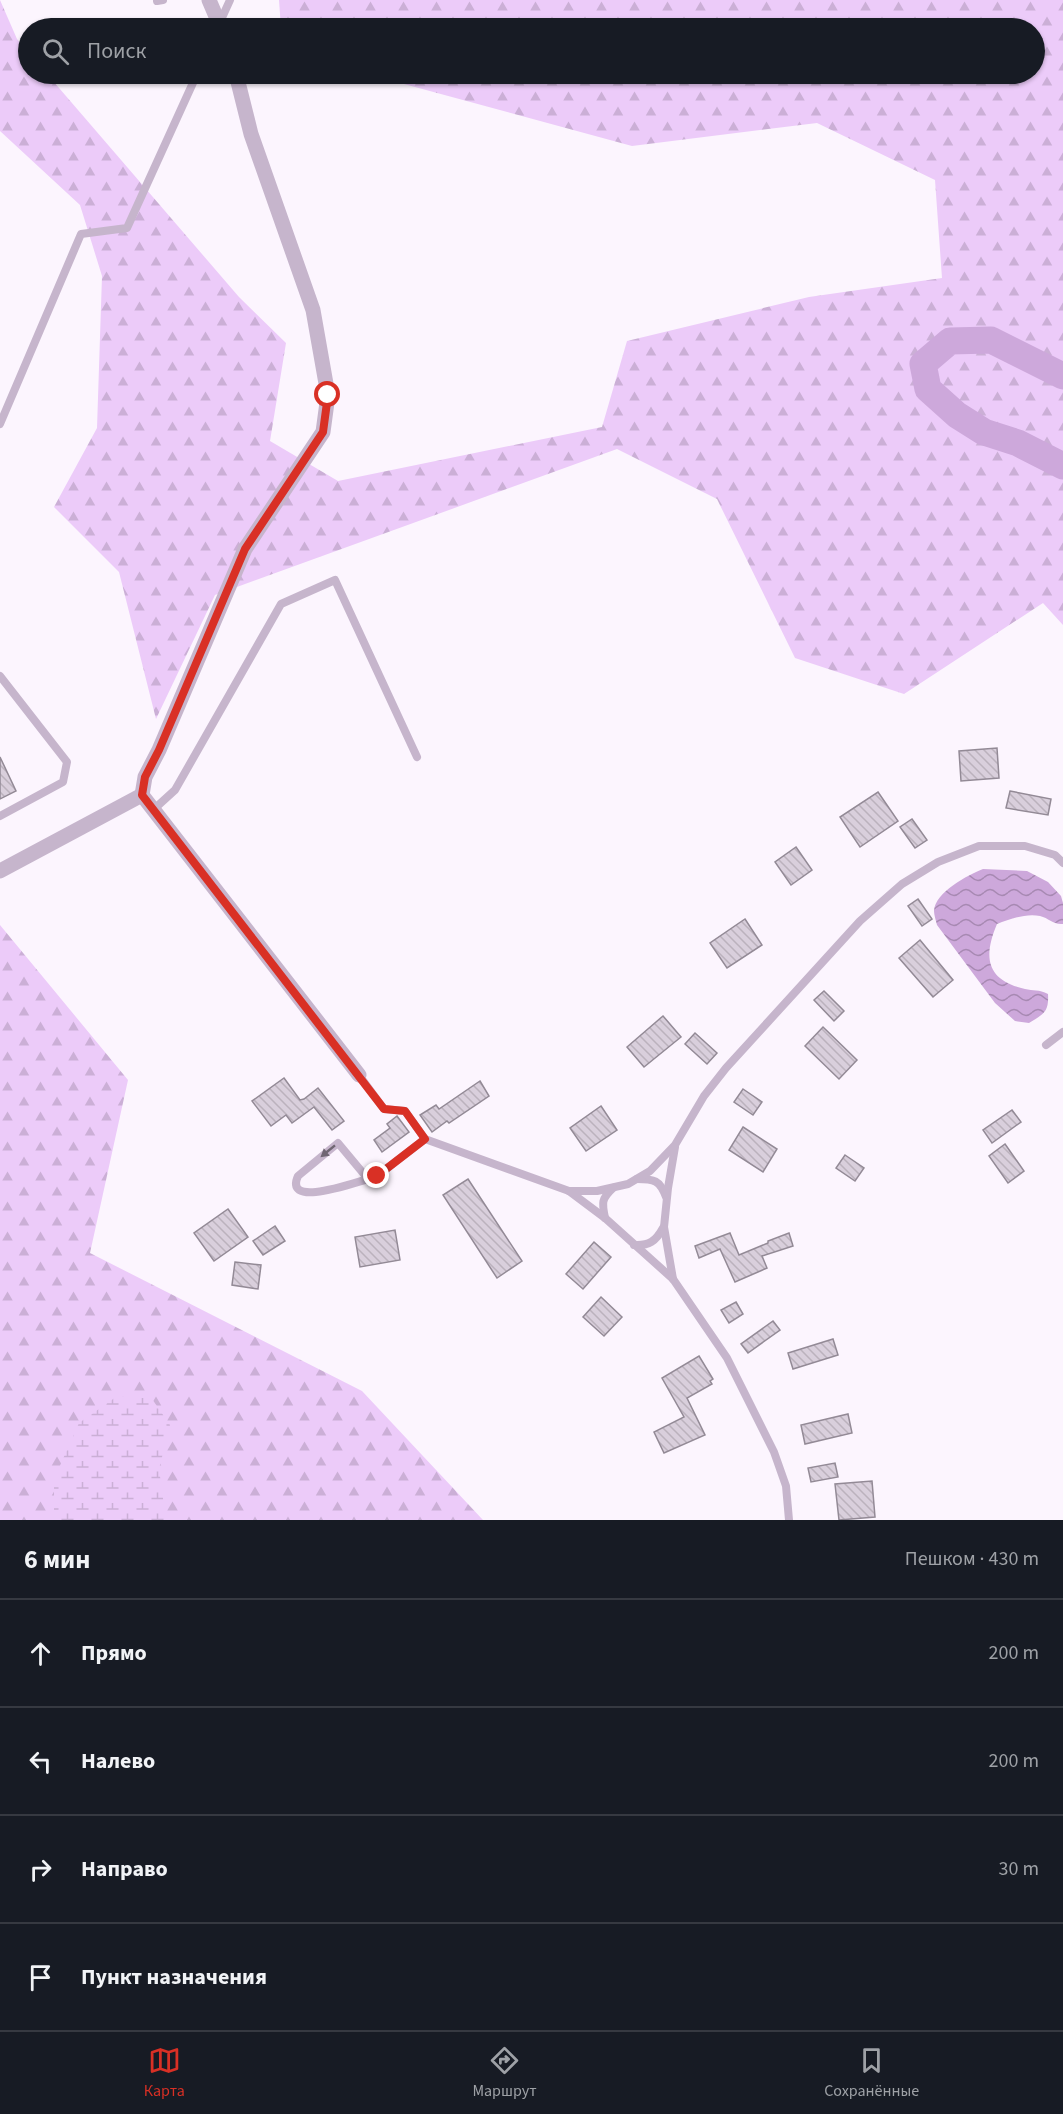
<!DOCTYPE html>
<html lang="ru">
<head>
<meta charset="utf-8">
<style>
  :root { --surface:#171b24; --page:#20242c; --text:#f1f3f6; --muted:#9ea1a6; --line:#363941; --accent:#d93025 }
  body { margin:0; font-family:"Source Sans 3",sans-serif; background:var(--page); color:var(--text) }
  .stop { position:absolute; width:18px; height:18px; margin:-14px; border:4px solid #d93025; border-radius:50%; background:#fff }
  .stop.end { background:#d93025; border-color:#fff; box-shadow:0 2px 6px #0008 }
  .list { margin:0; padding:0; list-style:none }
  h2 { display:flex; justify-content:space-between; align-items:center; height:78px; margin:0; padding:0 24px; font-size:26px }
  h2 small { font-size:20px; font-weight:400; color:var(--muted) }
  .list li { display:grid; grid-template-columns:39px 1fr auto; gap:18px; align-items:center; box-sizing:border-box; height:108px; padding:0 24px; border-top:2px solid var(--line) }
  .list b { display:block; font-size:22px; white-space:nowrap }
  .list em { font-size:20px; font-style:normal; color:var(--muted) }
  .icon { flex:none; width:33px; height:33px; fill:none; stroke:currentColor; stroke-width:2; stroke-linecap:round; stroke-linejoin:round }
  .map { position:relative; flex:none; width:1063px; height:1520px; overflow:hidden }
  .search { position:absolute; background:var(--surface); box-shadow:0 2px 4px #0004; left:18px; right:18px; top:18px; height:66px; display:flex; align-items:center; gap:15px; box-sizing:border-box; padding:0 21px; border-radius:33px; color:var(--muted); font-size:22px }
  .sheet { height:510px; background:var(--surface) }
  nav { display:flex; justify-content:space-around; align-items:center; box-sizing:border-box; height:84px; border-top:2px solid var(--line); background:var(--surface); font-size:16px; color:var(--muted) }
  nav a { display:grid; justify-items:center; gap:3px }
  nav .on { color:var(--accent) }
  .map>svg:first-child { display:block }
  .forest { fill:url(#forest-firs) }
  .wetland { fill:url(#wetland-marsh) }
  .water { fill:url(#water-waves) }
  .lines { fill:none; stroke-linecap:round; stroke-linejoin:round }
  .river { stroke:#cda8db; stroke-width:27 }
  .building { fill:url(#building-back-hatch); stroke:#938a96; stroke-width:1.5 }
  .lane { stroke:#c6b5cc; stroke-width:8 }
  .street { stroke:#c6b5cc; stroke-width:15 }
  .oneway { fill:#706673 }
  .route { stroke:#d93025; stroke-width:8 }
</style>
</head>
<body>
<div class="map">
<svg width="1063" height="1520" viewBox="0 0 1063 1520">
  <defs>
    <pattern id="forest-firs" width="22" height="20" patternUnits="userSpaceOnUse" patternTransform="scale(1.5)"><rect width="22" height="20" fill="#eccbf9"/><path d="M5 1l3.5 6h-7zM16 11l3.5 6h-7z" fill="#cbafd6"/></pattern>
    <pattern id="wetland-marsh" width="20" height="14" patternUnits="userSpaceOnUse" patternTransform="scale(1.5)"><rect width="20" height="14" fill="#eccbf9"/><path d="M1 5h8M5 5V1M11 12h8M15 12V8" fill="none" stroke="#cbafd6"/></pattern>
    <pattern id="water-waves" width="16" height="10" patternUnits="userSpaceOnUse" patternTransform="scale(1.5)"><rect width="16" height="10" fill="#cda8db"/><path d="M0 5q4-4 8 0t8 0" fill="none" stroke="#a789b2"/></pattern>
    <pattern id="building-back-hatch" width="6" height="6" patternUnits="userSpaceOnUse" patternTransform="scale(1.5)"><rect width="6" height="6" fill="#d9cfdc"/><path d="M-1 5l2 2M0 0l6 6M5-1l2 2" fill="none" stroke="#bbb2bd"/></pattern>
  </defs>
  <rect width="100%" height="100%" fill="#fcf5fe"/>
  <g class="forest">
    <path d="M0,0L17,39L28,52V74H47L239,297L286,343L270,441L338,481L602,427L627,341L809,297L942,278L935,180L817,123L632,146L367,74H1034V28H281L279,0H1063V625L1043,603L904,694L795,658L717,499L617,449L215,595L156,719L119,572L54,507L97,428L102,276L80,205L0,131Z"/>
    <path d="M0,925L128,1080L90,1253L362,1391L483,1520H0Z"/>
  </g>
  <path class="wetland" d="M150,1396L170,1425L159,1469L166,1520H54V1479L79,1423L116,1397Z"/>
  <path class="water" d="M983,869L1027,871L1048,882L1061,896L1063,903V924C1053,925 1049,918 1040,916C1026,913 1010,919 997,924C983,957 986,980 1025,989C1033,991 1039,989 1048,994C1049,1012 1044,1014 1029,1023L1015,1021L995,1003L937,925C936,921 934,915 934,911C935,892 968,875 983,869Z"/>
  <g class="lines">
    <path class="river" d="M1063,376L991,340L950,341L923,364L928,389L957,415L984,432L1018,443L1063,466"/>
  </g>
  <g class="building">
    <path d="M997,748L999,778L961,781L959,751Z"/>
    <path d="M0,757L16,791L0,799Z"/>
    <path d="M1010,791L1051,799L1048,815L1006,808Z"/>
    <path d="M878,792L898,821L860,847L840,817Z"/>
    <path d="M912,819L927,840L915,848L900,827Z"/>
    <path d="M796,847L812,870L791,885L775,862Z"/>
    <path d="M918,899L932,919L922,926L908,906Z"/>
    <path d="M745,919L762,945L727,968L710,943Z"/>
    <path d="M920,940L953,980L933,997L899,958Z"/>
    <path d="M824,991L844,1011L834,1021L814,1000Z"/>
    <path d="M663,1016L681,1037L644,1067L627,1047Z"/>
    <path d="M823,1027L857,1060L839,1079L805,1046Z"/>
    <path d="M695,1033L717,1053L707,1064L685,1044Z"/>
    <path d="M284,1078L300,1100L304,1099L318,1088L344,1121L332,1130L314,1107L292,1123L286,1115L271,1126L252,1101Z"/>
    <path d="M480,1081L489,1096L449,1123L447,1121L432,1132L420,1115L436,1105L439,1109Z"/>
    <path d="M743,1089L762,1102L753,1115L734,1102Z"/>
    <path d="M601,1106L617,1130L586,1151L570,1128Z"/>
    <path d="M1012,1110L1021,1122L992,1143L983,1130Z"/>
    <path d="M397,1116L409,1132L382,1152L374,1140L390,1128L387,1124Z"/>
    <path d="M743,1127L777,1149L763,1172L729,1150Z"/>
    <path d="M1005,1144L1024,1171L1008,1183L989,1156Z"/>
    <path d="M845,1155L864,1168L855,1181L836,1168Z"/>
    <path d="M468,1179L522,1261L497,1278L443,1195Z"/>
    <path d="M228,1209L248,1237L214,1261L194,1233Z"/>
    <path d="M275,1226L285,1241L263,1255L253,1241Z"/>
    <path d="M395,1230L400,1260L360,1267L355,1237Z"/>
    <path d="M730,1233L739,1255L768,1243V1241L789,1233L793,1246L762,1256L767,1268L735,1282L720,1249L699,1258L695,1246Z"/>
    <path d="M594,1242L611,1257L583,1289L566,1274Z"/>
    <path d="M235,1262L261,1265L258,1289L232,1285Z"/>
    <path d="M601,1297L622,1317L604,1336L583,1317Z"/>
    <path d="M736,1302L743,1314L729,1323L721,1310Z"/>
    <path d="M773,1321L780,1330L748,1353L741,1344Z"/>
    <path d="M833,1339L838,1355L793,1369L788,1353Z"/>
    <path d="M699,1356L713,1379L710,1381L712,1384L687,1398L705,1435L664,1453L654,1432L684,1417L662,1378Z"/>
    <path d="M848,1414L852,1433L805,1444L801,1425Z"/>
    <path d="M835,1463L838,1477L811,1482L808,1468Z"/>
    <path d="M872,1481L875,1517L839,1520L835,1484Z"/>
  </g>
  <g class="lines">
    <g class="lane">
      <path d="M157,1L163,0"/>
      <path d="M220,22L230,0"/>
      <path d="M0,424L81,234L127,228L197,74"/>
      <path d="M0,676L67,762L63,782L0,816"/>
      <path d="M153,810L175,790L281,604L335,580L417,757"/>
      <path d="M1046,1045L1063,1032"/>
      <path d="M359,1075L384,1109L405,1111L425,1139L569,1191L605,1218L673,1279L727,1358L774,1452L786,1486L789,1520"/>
      <path d="M368,1179L338,1143L298,1176C283,1209 356,1182 368,1179L377,1176L425,1139"/>
      <path d="M637,1179C654,1179 660,1180 666,1197"/>
      <path d="M569,1191H597L628,1184L650,1171L675,1145L704,1096L726,1068L860,921L902,884L938,862L979,846H1025L1055,855L1063,863"/>
      <path d="M605,1218C602,1203 601,1199 613,1188"/>
      <path d="M634,1245C649,1246 656,1241 663,1228"/>
      <path d="M673,1279L664,1227L668,1188L675,1147"/>
    </g>
    <g class="street">
      <path d="M209,0L221,28"/>
      <path d="M236,74L251,134L313,310L328,395L323,432L245,549L159,750L145,777L142,795L359,1075"/>
      <path d="M0,871L142,795"/>
    </g>
  </g>
  <defs><path id="oneway-solid" d="M-6-.8H1V-3.2L6.5 0L1 3.2V.8H-6Z" transform="scale(1.5)"/></defs>
  <use class="oneway" href="#oneway-solid" transform="translate(328 1151) rotate(141)"/>
  <g class="lines">
    <path class="route" d="M328,395L323,432L245,549L159,750L145,777L142,795L384,1109L405,1111L425,1139L377,1176"/>
  </g>
</svg>
<div class="stop" style="left:328px;top:395px"></div>
<div class="stop end" style="left:377px;top:1176px"></div>
<div class="search"><svg class="icon" aria-label="search" viewBox="0 0 24 24"><circle cx="10" cy="10" r="6"/><path d="M15 15l6 6"/></svg>Поиск</div>
</div>
<section class="sheet">
<h2>6 мин<small>Пешком · 430 m</small></h2>
<ul class="list">
<li><svg class="icon" aria-label="ahead" viewBox="0 0 24 24"><path d="M12 20V5M6 11l6-6 6 6"/></svg><div><b>Прямо</b></div><em>200 m</em></li>
<li><svg class="icon" aria-label="left" viewBox="0 0 24 24"><path d="M17 20v-9H6M10 6l-5 5 5 5"/></svg><div><b>Налево</b></div><em>200 m</em></li>
<li><svg class="icon" aria-label="right" viewBox="0 0 24 24"><path d="M7 20v-9h11M14 6l5 5-5 5"/></svg><div><b>Направо</b></div><em>30 m</em></li>
<li><svg class="icon" aria-label="arrive" viewBox="0 0 24 24"><path d="M6 21V4h12l-3 4 3 4H6"/></svg><div><b>Пункт назначения</b></div></li>
</ul>
</section>
<nav>
<a class="on"><svg class="icon" aria-label="map" viewBox="0 0 24 24"><path d="M3 6l6-2 6 2 6-2v14l-6 2-6-2-6 2zM9 4v14M15 6v14"/></svg>Карта</a>
<a><svg class="icon" aria-label="directions" viewBox="0 0 24 24"><path d="M12 3l9 9-9 9-9-9zM9 14v-3h6M13 9l2 2-2 2"/></svg>Маршрут</a>
<a><svg class="icon" aria-label="saved" viewBox="0 0 24 24"><path d="M7 4h10v16l-5-4-5 4z"/></svg>Сохранённые</a>
</nav>
</body>
</html>
